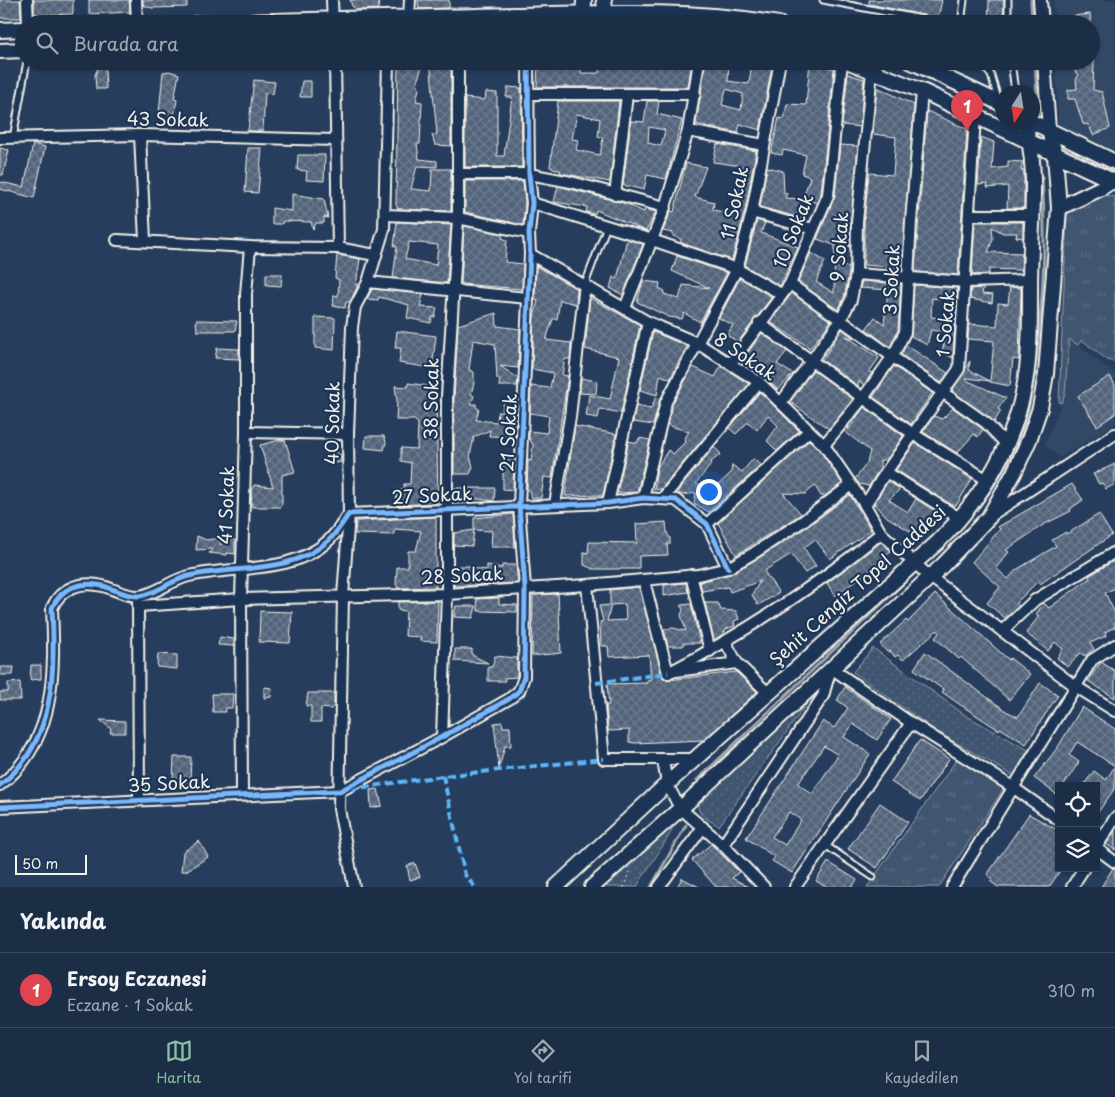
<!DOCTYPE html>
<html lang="tr">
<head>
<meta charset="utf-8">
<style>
  :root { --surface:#1c2e46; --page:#25364d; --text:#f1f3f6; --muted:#a0a8b3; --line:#3a4a5f; --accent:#8abfa5 }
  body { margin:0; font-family:"Playpen Sans",sans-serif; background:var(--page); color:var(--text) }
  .controls { position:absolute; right:15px; bottom:15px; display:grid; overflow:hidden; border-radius:0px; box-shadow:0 1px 4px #0004 }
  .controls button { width:45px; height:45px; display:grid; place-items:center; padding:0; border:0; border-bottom:1px solid var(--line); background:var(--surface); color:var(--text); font:25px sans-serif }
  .compass { position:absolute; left:995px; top:85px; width:45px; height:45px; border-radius:50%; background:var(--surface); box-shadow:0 1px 4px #0004; rotate:192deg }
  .scale { position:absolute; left:15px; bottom:12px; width:72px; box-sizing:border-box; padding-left:5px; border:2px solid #f4f1e8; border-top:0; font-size:14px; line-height:18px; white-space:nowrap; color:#f4f1e8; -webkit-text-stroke:4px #1d3557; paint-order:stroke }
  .you { position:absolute; left:708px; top:491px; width:18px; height:18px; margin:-12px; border:4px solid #fff; border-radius:50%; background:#1a73e8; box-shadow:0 0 0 8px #1a73e833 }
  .badge { display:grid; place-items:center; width:32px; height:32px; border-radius:50%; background:var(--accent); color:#fff; font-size:16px; font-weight:700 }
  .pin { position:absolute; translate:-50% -41px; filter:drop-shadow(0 1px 2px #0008) }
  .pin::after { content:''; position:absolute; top:26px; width:18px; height:15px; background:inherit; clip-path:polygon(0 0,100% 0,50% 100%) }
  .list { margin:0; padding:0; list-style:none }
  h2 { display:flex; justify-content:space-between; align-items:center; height:65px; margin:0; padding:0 20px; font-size:21px }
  h2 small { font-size:16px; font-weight:400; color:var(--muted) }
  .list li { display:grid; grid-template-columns:32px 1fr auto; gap:15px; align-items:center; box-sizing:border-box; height:75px; padding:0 20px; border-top:1px solid var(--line) }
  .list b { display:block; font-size:19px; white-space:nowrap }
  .list p { margin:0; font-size:16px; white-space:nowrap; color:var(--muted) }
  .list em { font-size:16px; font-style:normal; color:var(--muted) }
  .icon { flex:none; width:28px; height:28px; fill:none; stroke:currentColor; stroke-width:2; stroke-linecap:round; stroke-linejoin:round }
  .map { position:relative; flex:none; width:1115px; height:887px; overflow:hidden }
  .search { position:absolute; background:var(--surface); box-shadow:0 1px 4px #0004; left:15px; right:15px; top:15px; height:55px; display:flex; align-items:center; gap:12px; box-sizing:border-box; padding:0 18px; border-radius:28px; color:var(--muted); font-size:19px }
  .sheet { height:140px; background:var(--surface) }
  nav { display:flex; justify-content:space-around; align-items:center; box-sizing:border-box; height:70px; border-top:1px solid var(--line); background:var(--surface); font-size:14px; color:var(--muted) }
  nav a { display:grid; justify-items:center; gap:2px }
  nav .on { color:var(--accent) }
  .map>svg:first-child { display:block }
  .built { fill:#334966 }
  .grass { fill:url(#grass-tufts); stroke:#9aa2ac }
  .park { fill:url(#park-dots); stroke:#9aa2ac }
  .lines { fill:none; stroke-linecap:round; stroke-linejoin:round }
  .stream { stroke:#9fa7ae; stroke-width:3 }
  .building { fill:url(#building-cross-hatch); stroke:#f4f1e8; fill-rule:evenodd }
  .service-casing { stroke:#f4f1e8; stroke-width:9 }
  .minor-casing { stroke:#f4f1e8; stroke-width:14 }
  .tertiary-casing { stroke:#f4f1e8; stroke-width:16 }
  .secondary-casing { stroke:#f4f1e8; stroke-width:18 }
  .path { stroke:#f4f1e8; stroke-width:2; stroke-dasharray:1 4; stroke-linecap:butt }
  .service { stroke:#1d3557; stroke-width:5 }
  .minor { stroke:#1d3557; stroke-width:10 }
  .tertiary { stroke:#1d3557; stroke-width:12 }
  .secondary { stroke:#1d3557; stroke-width:14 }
  .quiet { stroke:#5cb8fa; stroke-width:4; stroke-dasharray:8 4; stroke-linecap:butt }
  .cycleway-casing { stroke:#1d3557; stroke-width:8 }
  .cycleway { stroke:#7ab7fb; stroke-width:5 }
  .labels { text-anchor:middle; stroke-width:4.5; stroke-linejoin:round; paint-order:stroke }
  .street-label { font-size:18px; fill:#f4f1e8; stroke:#1d3557 }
</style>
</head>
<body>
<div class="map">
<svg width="1115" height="887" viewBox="0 0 1115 887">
  <defs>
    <pattern id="grass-tufts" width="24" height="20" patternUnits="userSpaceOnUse" patternTransform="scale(1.25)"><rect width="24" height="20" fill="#40546f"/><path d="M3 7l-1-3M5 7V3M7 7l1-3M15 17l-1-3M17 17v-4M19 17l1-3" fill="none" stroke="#5c6d84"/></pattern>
    <pattern id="park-dots" width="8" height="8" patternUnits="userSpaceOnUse" patternTransform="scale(1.25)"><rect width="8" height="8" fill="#40546f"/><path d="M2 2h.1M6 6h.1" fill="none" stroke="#5c6d84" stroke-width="1.8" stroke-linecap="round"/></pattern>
    <pattern id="building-cross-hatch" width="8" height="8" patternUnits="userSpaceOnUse" patternTransform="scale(1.25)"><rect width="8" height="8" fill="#52647b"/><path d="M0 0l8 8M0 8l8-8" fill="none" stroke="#6c7b8e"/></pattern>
  </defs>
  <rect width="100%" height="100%" fill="#263d5d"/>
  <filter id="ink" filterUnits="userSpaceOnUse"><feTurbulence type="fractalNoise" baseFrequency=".02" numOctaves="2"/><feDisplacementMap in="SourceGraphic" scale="10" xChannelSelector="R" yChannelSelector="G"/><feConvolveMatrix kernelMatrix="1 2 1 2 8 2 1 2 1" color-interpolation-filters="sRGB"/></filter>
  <g filter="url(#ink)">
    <g class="built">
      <path d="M1054,0H1115V162L1059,135L1056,61H1091V24H1055Z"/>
      <path d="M1069,338L1115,374V424L1060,457L1045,445L1065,394Z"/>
    </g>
    <g class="grass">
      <path d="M1098,194L1115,197V363L1106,359L1082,340L1078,345L1069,339L1065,394L1062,402L1059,403L1067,214Z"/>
      <path d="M957,759L1004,788L939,887H867Z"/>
    </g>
    <g class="park">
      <path d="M873,648L965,715L1028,750L1014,776L936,731L853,672Z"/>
      <path d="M814,694L719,826C704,817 695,816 699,796Z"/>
      <path d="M675,820C675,832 644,872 637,887H601Z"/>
    </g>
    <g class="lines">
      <g class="stream">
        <path d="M1031,0L1032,24"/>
        <path d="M1035,61L1038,115"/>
        <path d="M967,520C987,499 1007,467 1018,441C1031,409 1035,373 1038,340C1044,286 1046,231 1042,177"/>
        <path d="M697,780L929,559"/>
        <path d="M651,887L686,825"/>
      </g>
    </g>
    <g class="building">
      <path d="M0,0H20L21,18H0Z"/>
      <path d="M34,0H73V14L42,15L34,13Z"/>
      <path d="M89,0H129L130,12L89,14Z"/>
      <path d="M143,0H187V7L152,8L143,5Z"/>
      <path d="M350,0H379L378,9L357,10L352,6Z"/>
      <path d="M418,0H449V8L419,9Z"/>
      <path d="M869,0H942L938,18L869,4Z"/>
      <path d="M989,0H1004L1003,24H988Z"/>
      <path d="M1090,14L1091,24H1071L1072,16Z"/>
      <path d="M398,61H424L417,82L419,89L416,101L422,102L420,144H417L419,159L437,161V167L417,166L411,189L431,191L432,169H451V211L398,209L396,205Z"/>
      <path d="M430,61H451V146L435,145L432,135L437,134Z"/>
      <path d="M538,61H581V73H599V61H692L688,87H537Z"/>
      <path d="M706,61H729L728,81L749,84L752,61H773L760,130L740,124L738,133L696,124ZM726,89L743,94L741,110L722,105Z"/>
      <path d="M810,61L834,69L821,193L817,203L803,198L810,177L802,174L806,155L783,150L782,155L771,153L779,118L784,119L787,104L806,105Z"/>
      <path d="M1074,61H1094L1093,90L1102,92L1110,128L1093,135L1089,125L1083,124L1075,99H1068V90L1077,89L1076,80L1079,74L1075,72Z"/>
      <path d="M99,65L105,68L106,89H96L95,75Z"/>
      <path d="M169,71L179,74L174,99L177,100L174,116L159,113L163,72Z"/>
      <path d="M848,74L864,79L860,127L842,125Z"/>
      <path d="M254,80L275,82L273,94L265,93L263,131H248Z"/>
      <path d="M302,81H311V97H300Z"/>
      <path d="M508,87L521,88L522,167H465V98L485,100L486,92L497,93V156H504L512,97H506Z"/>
      <path d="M877,87L914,105L902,268L864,265V222L869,173L893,175L896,137L873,134Z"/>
      <path d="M558,101H619L610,182L560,173L561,171L550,167ZM577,114L600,119L598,137L603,138L600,155L576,150L578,140L572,139Z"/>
      <path d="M647,101H659L657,114L682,120L666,179L647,175L644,190L623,185L631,121L644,122ZM649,127L665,130L661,146L648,143Z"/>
      <path d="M927,111L967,129L958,275L917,272L915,269Z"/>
      <path d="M981,137L994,142L992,169L1008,167V161L1023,162L1021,170L1024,171V208H1007L1008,186L987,188L988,184L978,185Z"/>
      <path d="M33,144L45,147L34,198L0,189V182L24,187Z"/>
      <path d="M717,144L756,151L745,210L732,260L681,243V239L673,236V233L663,231L671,211L674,212L686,163L706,167L695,197L714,202L713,210L732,214L742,166L713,162Z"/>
      <path d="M840,145L858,146L850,247L845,246L841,266L849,267V273L844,298L838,310L798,282L811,253L825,261L816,282L834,293L835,241L834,245L817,239L835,196Z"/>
      <path d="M0,148L9,150L3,175H0Z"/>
      <path d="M248,148H262L258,193L245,192Z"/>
      <path d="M298,155H325L324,181L306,180L307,171L297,170Z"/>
      <path d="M767,167L783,171L784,193H787L785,198L803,199L797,217L760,207Z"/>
      <path d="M465,181H523L525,203L523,225L465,212Z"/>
      <path d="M558,186L627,204L644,212L645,209L656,212L646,231L596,210L595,214L586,212L587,207L554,202Z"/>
      <path d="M292,194L324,199L328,218L324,217V223H316L313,229L311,222L283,221L282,224H272V208L292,211Z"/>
      <path d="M757,220L765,223L761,233L798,247L780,286L745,266Z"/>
      <path d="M397,222L451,225L447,283L393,278L397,247L394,246ZM409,242L438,245L436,265L405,259Z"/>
      <path d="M975,222H1023V238L1016,237L1017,233H1003L992,227L993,239L988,252L1022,253L1021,270L989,269V274L972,275Z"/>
      <path d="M464,226L503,234L502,238L507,240L505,262L523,264L522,289L461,284Z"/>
      <path d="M627,239L643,244L623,295L610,288L613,277L617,279Z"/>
      <path d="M337,255L360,259L356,285H358L350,302H346L345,308L333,306L334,295L338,296L339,280L335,278Z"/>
      <path d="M677,256L727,273L700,322L684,313L682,319L669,317L637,302L643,281L660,283L659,288L665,291L664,294L679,299L683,285L709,288L672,271Z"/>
      <path d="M536,266L577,289L576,304L560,300L557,319H553L546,340L571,343L570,359H565L562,375L568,376L552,478L544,477L541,498H531L529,490H527L528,460L531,461L533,445L529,438V431L547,433L549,416L530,413L531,386L550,388L553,373L532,369L534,317L538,301L535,300Z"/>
      <path d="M266,274H282L281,286L266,285Z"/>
      <path d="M740,278L772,297L738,342L727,335L733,325L719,318Z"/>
      <path d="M862,281L901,284L898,330L890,347L866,329L875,317L884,324L888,290L860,288Z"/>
      <path d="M914,285L957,288L956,301L932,298L931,317L955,319L953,358L942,352L945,339L943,332L931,330L927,345L911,336Z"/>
      <path d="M1010,287L1021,288L1019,360L1013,359L1010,386L990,382L994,341L968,339L969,324L997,326L998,303L1008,304Z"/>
      <path d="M983,288L982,294L993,295L992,303L970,299L971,289Z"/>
      <path d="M372,289L423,294L420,307L437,308L435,317H432L431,323L407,318L409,305L379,297L378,300L367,299Z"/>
      <path d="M792,293L831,321L810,348L770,322Z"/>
      <path d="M590,298L640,325L621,413L600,409L598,418L586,416L589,395L610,399L619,357L585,349Z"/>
      <path d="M496,313L497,326L520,329L518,368L500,366L518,378L517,386H499L500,379H497L495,344L473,340L469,370L474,372V383L471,394L474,396L471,404H476V407L479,409L476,420L497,422L498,412H502L503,404L516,406L515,437L489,436L490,430L474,437L470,456L473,467L470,474H454V399L458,325Z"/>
      <path d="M315,317L335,318L334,350L315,348Z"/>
      <path d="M196,320L237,321L235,331H197Z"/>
      <path d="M842,329L855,339L846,336L879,358L869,372L872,373L864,385L859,381L858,386L822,360Z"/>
      <path d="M397,331L436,336L432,368L399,363L401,348H395Z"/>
      <path d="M653,332L687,346L670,379L660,375L657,395L640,390Z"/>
      <path d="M762,333L787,351L777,364L793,374L778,390L743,359Z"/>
      <path d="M906,345L948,373L941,383L901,355Z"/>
      <path d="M217,348L239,349V359L215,358Z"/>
      <path d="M970,361L969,370L990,381L967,378L966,380L1006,398L998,409L1001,411L994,422L952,391Z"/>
      <path d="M721,366L749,384L661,489L654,490L657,468L668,450L673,454L686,441L684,439L689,432L668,425L672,404L693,367L715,377Z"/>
      <path d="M894,366L932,393L911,424L873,397Z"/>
      <path d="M813,370L853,399L829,429L790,402Z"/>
      <path d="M1110,376L1115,385V414L1097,426L1078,396Z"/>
      <path d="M581,378L597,381L596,394L580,393Z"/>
      <path d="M408,383L436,387L438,503L397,505L396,490H404V484H410L411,463L401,461V448L417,449L418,424L415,420H396L397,401L395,386L408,387Z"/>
      <path d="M760,392L799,431L777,451L767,441L778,426L768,415L757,430L748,422L736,434L729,428Z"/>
      <path d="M656,397L660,399L653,425L633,422L636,406L651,409Z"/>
      <path d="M864,407L903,436L888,458L880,461V468L869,486L859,484L855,479L867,463L870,451L844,431L849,425L848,430Z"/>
      <path d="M953,408L983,429L978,437L974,434L957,453L923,432L934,416L942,419Z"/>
      <path d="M575,426L616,434L603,495L565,496Z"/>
      <path d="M366,436H384L386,442L384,450L365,448Z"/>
      <path d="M639,438L650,440L637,492L617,493L629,441L637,443Z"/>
      <path d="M280,440H285L295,472L282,475V504L280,507H252L251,491L254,485L273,487L260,445Z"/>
      <path d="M809,440L819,449L842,483L825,496H821L815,486L805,494L783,493L801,514L736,555L718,523Z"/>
      <path d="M915,443L972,479L957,504L954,506L896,470Z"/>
      <path d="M714,447L721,454L711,462L710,466L696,483L715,496L717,486L731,473L732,465L742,472L753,459L761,465L709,512L694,503L696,493L682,495L677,492Z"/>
      <path d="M333,451L341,455V462L336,463L331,459Z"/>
      <path d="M503,459H514L513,490L503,489Z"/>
      <path d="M1115,464V484L1106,489L1102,483L1099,484L1093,474Z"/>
      <path d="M888,481L900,489L889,500L908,512L916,499L942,515L921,538L887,517L874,503Z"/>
      <path d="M1072,484L1083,500L1070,509L1071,511L1043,525L1006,550L1009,552L996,568L1008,579L1016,570L1056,546L1052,540L1066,532L1067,534L1099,514L1112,535L1040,584L1038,581L1016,603L1019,606L1005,618L987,603L1000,587L972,562L1000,529L998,527Z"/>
      <path d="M455,488H495L494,501L479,499L454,500Z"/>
      <path d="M850,495L871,530L830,559L815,539L804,548L816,566L805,573L791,554L764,571L779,593L758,605L752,595L760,581L730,592L728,587L702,591L700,582L730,574L757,559L807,527Z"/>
      <path d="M513,514L515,547H491L492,531L474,530L472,546L454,545V533L474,530V518Z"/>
      <path d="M436,517V587L398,588L396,584L397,567H408V551H416L421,531L394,529V535L355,534L356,521Z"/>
      <path d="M666,522L667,533L670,538V544H667L668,555L639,556V569H593L584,565V552L588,553L589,542L637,543L636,524Z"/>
      <path d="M197,536L206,540L220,538V545L230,539L235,540V554L227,553V555L209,553L213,549L196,550Z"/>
      <path d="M881,542L891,551L880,559L882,561L835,596L827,583Z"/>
      <path d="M1115,560V588L1105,593L1115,613V627L1105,632L1106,636L1090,643L1094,649L1085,656L1080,653L1068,667L1057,658L1063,649L1055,642L1048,651L1026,633L1039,616L1036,614L1044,603L1049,608L1090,578L1089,576Z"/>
      <path d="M487,565L502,568V565H516L518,583L454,586V566H471V568L487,570Z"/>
      <path d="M686,583L688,592L664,596V585Z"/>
      <path d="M639,587L663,678L668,680L736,672L757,692L704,740L634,743L629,742V730L608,731L606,705H609L607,684L647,683V680L651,679L649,655L609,657L608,646H601L600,622L603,621L599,606L610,605V590ZM625,604L626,620L607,621L611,605Z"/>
      <path d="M558,594L561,653L532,656L533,595Z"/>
      <path d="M935,594L1009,660L1010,658L1030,674L1009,700L961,657L959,659L935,638L939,633L937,630L903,660L898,655L895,657L890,651L887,652L880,644L906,620L908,622Z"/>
      <path d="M499,598V604L517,605V612L478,611L477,599Z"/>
      <path d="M438,601L437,642L420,641L421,637L405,636L406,611L398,610V602Z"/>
      <path d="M705,603H718L721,610L736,611L739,619L734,621L735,626L726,629L723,634L714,640Z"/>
      <path d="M691,604L700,643H683V646H668L664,629L673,628L686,631L681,615L683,610L681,605Z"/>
      <path d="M456,606H476L473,618L454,617Z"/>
      <path d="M260,611L292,612L290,643L259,642Z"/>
      <path d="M220,637L234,639V646L218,645Z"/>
      <path d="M455,649H472V655L488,663L455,661Z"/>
      <path d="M925,652L1006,711L1018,717L1040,683L1058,695L1026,744L1000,728L999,730L959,704L942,692L944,690L914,669Z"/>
      <path d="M158,654L177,655V669L157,667Z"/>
      <path d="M495,656L517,658V677L504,678L505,681H488V667H492Z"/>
      <path d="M1101,662L1115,671V698L1088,681Z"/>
      <path d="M31,665H41V679L30,680Z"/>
      <path d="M0,667H14L13,675H0Z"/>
      <path d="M20,682L21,700H0V692H8V683Z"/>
      <path d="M264,687L272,688L271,697L264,698Z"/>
      <path d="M845,687L891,719L877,740L853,724L844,737L870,754L792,873L772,861L775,857L746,838L823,721L834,728L848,708L837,700ZM824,746L838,755L812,794L798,784ZM789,812L801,820L785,845L772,837Z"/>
      <path d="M308,693H334V706L331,709L321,708V722H311V706H306Z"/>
      <path d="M212,694H233L232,708H226L225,712H213Z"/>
      <path d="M1082,707L1115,729V788L1096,815V786H1083L1094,771L1106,780L1115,766L1077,742L1069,755L1079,762L1063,786H1059V796L1034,778L1058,747Z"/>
      <path d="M100,720L125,721V733H110L111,729Z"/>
      <path d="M502,722L503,727H510L511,746H505L499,768L494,723Z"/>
      <path d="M920,740L949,759L920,801L891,782Z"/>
      <path d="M174,757H191L190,783L173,781Z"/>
      <path d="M378,789L382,806L371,808L370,790Z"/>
      <path d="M880,803L908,822L877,868L848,849Z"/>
      <path d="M1029,814L1059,831V868H1062L1049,887H998L990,881L992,879L987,875Z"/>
      <path d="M1115,831V850L1106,844Z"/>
      <path d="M199,841L208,857L186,871H181L183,852Z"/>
      <path d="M711,844L739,872L732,878L749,887H716L692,860Z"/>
      <path d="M828,862L857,880L852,887H826L816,881Z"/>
      <path d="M415,863L420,877L410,880L407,866Z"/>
      <path d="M1113,868L1115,869V887H1101Z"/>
      <path d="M682,878L699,887H677Z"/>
    </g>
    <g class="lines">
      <defs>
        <g id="service">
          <path d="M823,0L948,24"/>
          <path d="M961,24L964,0"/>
          <path d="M1008,24V0"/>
          <path d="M979,61L991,75L998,99"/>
          <path d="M1011,61L1015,92"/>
          <path d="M13,138L27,61"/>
          <path d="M585,284L607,226"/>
          <path d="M825,845L873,877"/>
        </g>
        <g id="minor">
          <path d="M27,0L28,24"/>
          <path d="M136,0L137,24"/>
          <path d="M332,0L333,24"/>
          <path d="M409,17L410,0"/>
          <path d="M335,61L338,248"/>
          <path d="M528,94H695"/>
          <path d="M688,131L764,145"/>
          <path d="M140,135L145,241"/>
          <path d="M0,138L140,135L336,140"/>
          <path d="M458,174H529L571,182L665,207"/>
          <path d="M615,195L627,95"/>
          <path d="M532,203L652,240L737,269L781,294"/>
          <path d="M752,212L813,229"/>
          <path d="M386,215L458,218L529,233"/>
          <path d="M970,215H1032"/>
          <path d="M117,240L250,247L338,248L375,255"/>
          <path d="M530,254L648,322L697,343L759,382L824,445L865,505L881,533L929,576L1075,686L1115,711"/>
          <path d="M856,274L966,282L1029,280"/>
          <path d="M368,282L527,298"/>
          <path d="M790,284L986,423L1007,445"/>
          <path d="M625,308L665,207L688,131L699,61"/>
          <path d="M759,323L913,434L989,481"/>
          <path d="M731,363L790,284L828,195L842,61"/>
          <path d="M781,403L841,319L851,300L856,274L857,222L872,71"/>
          <path d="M246,432L348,434"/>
          <path d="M824,445L863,398L893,356L905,332L911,221L922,91"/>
          <path d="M886,472L961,519"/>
          <path d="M643,498L666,402L737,269L752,212L780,61"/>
          <path d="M662,499L759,382"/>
          <path d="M608,503L648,322"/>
          <path d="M555,504L570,417L585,284"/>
          <path d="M865,505L886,472L959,369L975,117"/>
          <path d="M990,516L1115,434"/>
          <path d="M707,524L809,431"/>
          <path d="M691,575L710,651"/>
          <path d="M644,581L668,673"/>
          <path d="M587,585L604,759H696"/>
          <path d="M138,601L139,800"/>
          <path d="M139,606L241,599L447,594L587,585L698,575L728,568L754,553L803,521L851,485"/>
          <path d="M1002,631L1035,600L1115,552"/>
          <path d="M725,641L737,663L768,693"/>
          <path d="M676,671L737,663"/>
          <path d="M668,673C744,633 815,587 881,533"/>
          <path d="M442,737L447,594V397L458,218V61"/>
          <path d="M663,760L667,784L680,808L723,845L764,887"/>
          <path d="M0,785C56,742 55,672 52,608C61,587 81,581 103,586C114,589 127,597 140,596C158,593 171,580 189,576C234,565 291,575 328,541C336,534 343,522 349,514L608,503L643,498L676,500L707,524L728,568"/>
          <path d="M242,794L241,599L246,432V294L250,247"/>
          <path d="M0,807L340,791L442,737L509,699L519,691L524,677L525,588L519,505L530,254L529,233L532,203L529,174L528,61"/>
          <path d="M723,845L823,696L831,668L911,723L1014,788L1059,820"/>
          <path d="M1096,848L1115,818"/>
          <path d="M1096,848L1115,862"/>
          <path d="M354,887L339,809L343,596L349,514L348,434L352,327L355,307L368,282L384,229L388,61"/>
          <path d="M659,887L703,827"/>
          <path d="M795,887L911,723"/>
          <path d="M952,887L1092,660L1115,645"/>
          <path d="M1072,887L1084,868"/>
        </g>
        <g id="tertiary">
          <path d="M1040,0L1042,24"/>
          <path d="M1044,61L1049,130"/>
        </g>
        <g id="secondary">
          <path d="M604,0L607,24"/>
          <path d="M195,24C301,19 407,18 514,15C601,13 692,9 779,24"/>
          <path d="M583,24L584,0"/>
          <path d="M0,30L24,29"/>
          <path d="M0,51L24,50"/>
          <path d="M847,61L922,91L1115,182"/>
          <path d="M910,61L1002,104"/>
          <path d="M1032,122L1115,162"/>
          <path d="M1059,208L1101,188L1112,181"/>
          <path d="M556,887L667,784L938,542C993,487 1026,423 1029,345C1031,313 1029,281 1031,250C1032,209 1038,162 1024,122"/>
          <path d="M592,887L689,801L943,565L989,517L1014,473L1029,440L1040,408L1046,374L1059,208L1055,155L1049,130"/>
        </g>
      </defs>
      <use href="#service" class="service-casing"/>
      <use href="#minor" class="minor-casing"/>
      <use href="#tertiary" class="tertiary-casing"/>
      <use href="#secondary" class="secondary-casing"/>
      <path class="path" d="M624,887L631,868"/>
      <use href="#service" class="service"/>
      <use href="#minor" class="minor"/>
      <use href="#tertiary" class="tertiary"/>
      <use href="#secondary" class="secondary"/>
      <g class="quiet">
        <path d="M596,683L668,673"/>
        <path d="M443,776L465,875L475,887"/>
        <path d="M351,789L443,776L604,759"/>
      </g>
      <defs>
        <g id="cycleway">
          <path d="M0,785C56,742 55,672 52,608C61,587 81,581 103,586C114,589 127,597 140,596C158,593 171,580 189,576C234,565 291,575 328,541C336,534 343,522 349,514L608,503L643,498L676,500L707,524L728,568"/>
          <path d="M0,807L340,791L442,737L509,699L519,691L524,677L525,588L519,505L530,254L529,233L532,203L529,174L528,61"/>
        </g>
      </defs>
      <use href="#cycleway" class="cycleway-casing"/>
      <use href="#cycleway" class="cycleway"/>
    </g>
  </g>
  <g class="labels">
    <g class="street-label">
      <text transform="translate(168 120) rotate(1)" y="6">43 Sokak</text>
      <text transform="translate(735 203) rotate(-78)" y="6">11 Sokak</text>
      <text transform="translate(794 231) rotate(-68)" y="6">10 Sokak</text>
      <text transform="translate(840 247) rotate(-86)" y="6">9 Sokak</text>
      <text transform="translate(892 280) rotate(-87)" y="6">3 Sokak</text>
      <text transform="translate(946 324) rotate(-85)" y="6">1 Sokak</text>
      <text transform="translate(745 357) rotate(34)" y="6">8 Sokak</text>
      <text transform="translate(432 399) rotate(-89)" y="6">38 Sokak</text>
      <text transform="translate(333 423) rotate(-89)" y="6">40 Sokak</text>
      <text transform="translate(509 433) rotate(-87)" y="6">21 Sokak</text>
      <text transform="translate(432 496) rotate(-3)" y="6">27 Sokak</text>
      <text transform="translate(227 505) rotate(-88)" y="6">41 Sokak</text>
      <text transform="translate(462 576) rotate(-3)" y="6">28 Sokak</text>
      <text transform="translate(858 586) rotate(-42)" y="6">Şehit Cengiz Topel Caddesi</text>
      <text transform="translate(169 784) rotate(-3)" y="6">35 Sokak</text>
    </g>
  </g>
</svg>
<div class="controls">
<button><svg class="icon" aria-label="locate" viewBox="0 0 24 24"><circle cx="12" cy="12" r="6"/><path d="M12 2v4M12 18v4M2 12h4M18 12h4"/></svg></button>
<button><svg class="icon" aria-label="layers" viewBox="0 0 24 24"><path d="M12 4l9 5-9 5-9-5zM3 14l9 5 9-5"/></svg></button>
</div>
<svg class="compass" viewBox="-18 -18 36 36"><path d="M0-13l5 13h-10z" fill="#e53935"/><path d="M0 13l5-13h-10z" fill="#a0a8b3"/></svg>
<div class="scale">50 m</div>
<div class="you"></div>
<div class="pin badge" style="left:967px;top:131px;background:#e0444e">1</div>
<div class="search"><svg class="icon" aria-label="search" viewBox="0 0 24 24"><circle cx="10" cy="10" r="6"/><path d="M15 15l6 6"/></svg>Burada ara</div>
</div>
<section class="sheet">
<h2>Yakında<small></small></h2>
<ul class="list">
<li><span class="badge" style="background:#e0444e">1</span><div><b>Ersoy Eczanesi</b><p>Eczane · 1 Sokak</p></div><em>310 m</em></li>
</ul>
</section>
<nav>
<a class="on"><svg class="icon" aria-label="map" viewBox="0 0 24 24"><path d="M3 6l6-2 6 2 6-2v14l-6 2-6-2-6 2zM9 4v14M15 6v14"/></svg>Harita</a>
<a><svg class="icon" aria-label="directions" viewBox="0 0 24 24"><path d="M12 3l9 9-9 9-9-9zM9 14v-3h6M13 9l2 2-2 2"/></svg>Yol tarifi</a>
<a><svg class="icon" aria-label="saved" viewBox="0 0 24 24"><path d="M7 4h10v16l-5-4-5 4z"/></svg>Kaydedilen</a>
</nav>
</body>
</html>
